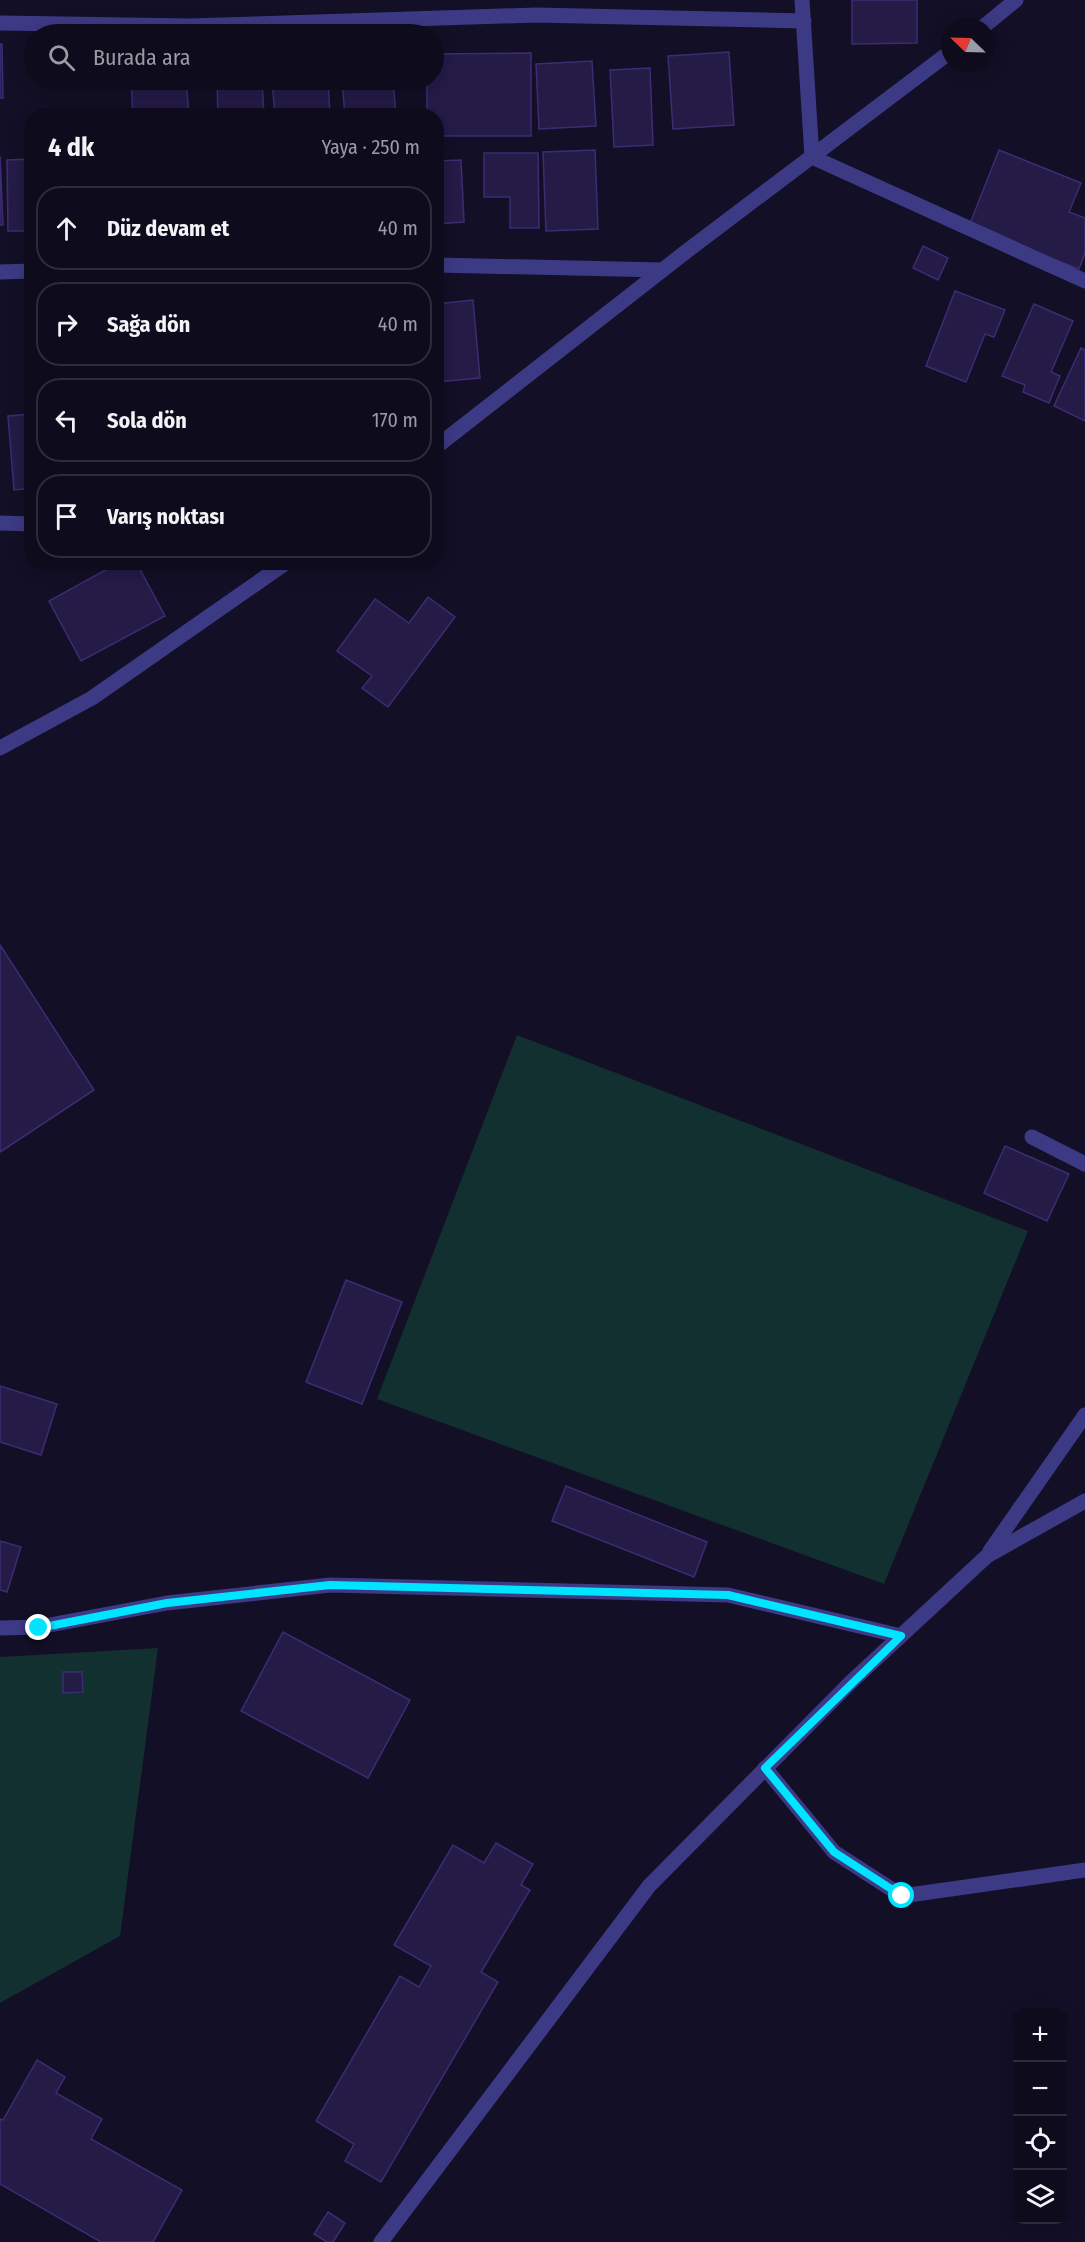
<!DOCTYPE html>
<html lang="tr">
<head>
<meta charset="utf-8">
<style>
  :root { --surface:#0e0b1c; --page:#1c1929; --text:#f1f3f6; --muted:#9b9ba3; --line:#2e2b3b }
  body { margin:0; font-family:"Fira Sans Condensed",sans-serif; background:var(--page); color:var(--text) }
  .controls { position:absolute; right:18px; bottom:18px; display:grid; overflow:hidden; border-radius:12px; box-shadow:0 3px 15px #0003 }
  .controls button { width:54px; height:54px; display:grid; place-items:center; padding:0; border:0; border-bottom:2px solid var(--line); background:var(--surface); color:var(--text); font:30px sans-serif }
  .compass { position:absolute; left:941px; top:18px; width:54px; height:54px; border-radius:50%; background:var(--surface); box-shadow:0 3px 15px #0003; rotate:293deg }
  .stop { position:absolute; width:18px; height:18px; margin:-14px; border:4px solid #00e5ff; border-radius:50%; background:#fff }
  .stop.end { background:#00e5ff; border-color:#fff; box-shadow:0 2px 6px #0008 }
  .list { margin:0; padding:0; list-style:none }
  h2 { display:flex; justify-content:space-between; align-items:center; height:78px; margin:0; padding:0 24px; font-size:26px }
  h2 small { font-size:20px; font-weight:400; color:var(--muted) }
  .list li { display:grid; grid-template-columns:39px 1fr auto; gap:18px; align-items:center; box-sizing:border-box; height:84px; margin:0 12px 12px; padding:0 12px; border:2px solid var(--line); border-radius:24px }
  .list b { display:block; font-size:22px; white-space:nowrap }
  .list em { font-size:20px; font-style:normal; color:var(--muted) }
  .icon { flex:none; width:33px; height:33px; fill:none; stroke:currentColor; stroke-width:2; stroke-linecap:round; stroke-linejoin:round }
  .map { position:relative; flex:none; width:1085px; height:2242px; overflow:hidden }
  .search { position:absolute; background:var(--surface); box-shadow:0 3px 15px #0003; left:24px; top:24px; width:420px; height:66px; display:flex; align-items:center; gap:15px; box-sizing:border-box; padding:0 21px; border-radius:33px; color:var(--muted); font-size:22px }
  .panel { position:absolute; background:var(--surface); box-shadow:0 3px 15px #0003; left:24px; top:108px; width:420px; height:462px; border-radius:24px }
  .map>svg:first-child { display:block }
  .green { fill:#12302f }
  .building { fill:#241b47; stroke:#3b2d73; stroke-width:1.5 }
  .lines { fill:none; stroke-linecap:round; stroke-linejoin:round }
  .minor { stroke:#3d3a85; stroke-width:15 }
  .route { stroke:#00e5ff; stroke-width:8 }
</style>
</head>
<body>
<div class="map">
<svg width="1085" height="2242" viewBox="0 0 1085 2242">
  <rect width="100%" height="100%" fill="#130f26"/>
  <g class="green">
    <path d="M517,1035L1028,1231L884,1584L377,1399Z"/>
    <path d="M158,1648L120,1936L0,2003V1657Z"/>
  </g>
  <g class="building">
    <path d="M852,0H917V43L852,44Z"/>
    <path d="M0,44H2L3,98H0Z"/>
    <path d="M729,52L734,125L673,129L668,56Z"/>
    <path d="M531,53V136H436V116H427V80H434V54Z"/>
    <path d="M592,61L596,126L539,129L536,64Z"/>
    <path d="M650,68L653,145L614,147L610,70Z"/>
    <path d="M131,80H186L189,116H133Z"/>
    <path d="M217,80H262L264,116H218Z"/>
    <path d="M272,80H328L330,116H275Z"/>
    <path d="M342,80H393L396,116H345Z"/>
    <path d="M595,150L598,229L546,231L543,152Z"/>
    <path d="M999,150L1081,183L1069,212L1085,218V253L1079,269L969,226Z"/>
    <path d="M484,153H538L539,228H510V197H484Z"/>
    <path d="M0,156L3,225H0Z"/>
    <path d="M32,159V231H8L7,160Z"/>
    <path d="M461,160L464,222L436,224V161Z"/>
    <path d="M923,246L948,258L938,280L913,268Z"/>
    <path d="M955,291L1005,310L994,337L985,334L966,382L926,366Z"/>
    <path d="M473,300L480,378L436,382V304Z"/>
    <path d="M1034,304L1073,321L1051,372L1060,376L1049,403L1023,392L1025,385L1002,376Z"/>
    <path d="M1081,348L1085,350V421L1054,406Z"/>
    <path d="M32,414V488L14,490L8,416Z"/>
    <path d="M120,562H136L165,616L81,661L49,601Z"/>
    <path d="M428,597L455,617L388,707L362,688L372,676L337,651L375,599L409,623Z"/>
    <path d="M0,945L94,1090L0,1152Z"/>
    <path d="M1005,1146L1069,1174L1047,1221L984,1193Z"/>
    <path d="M346,1280L402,1302L362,1404L306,1382Z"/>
    <path d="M0,1386L57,1404L41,1455L0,1442Z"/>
    <path d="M566,1486L707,1542L694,1577L552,1521Z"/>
    <path d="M0,1541L21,1547L7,1592L0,1590Z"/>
    <path d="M283,1632L410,1700L368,1778L241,1711Z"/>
    <path d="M63,1672H82L83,1692L63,1693Z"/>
    <path d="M496,1843L533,1864L521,1885L530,1890L481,1972L498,1982L381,2182L345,2161L354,2144L316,2121L400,1976L419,1987L431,1966L394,1945L453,1845L484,1863Z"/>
    <path d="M37,2060L65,2077L56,2093L102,2119L91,2139L182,2190L153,2242H101L0,2184V2119L3,2120Z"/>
    <path d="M328,2212L345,2223L333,2242H327L314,2234Z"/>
  </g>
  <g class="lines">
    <g class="minor">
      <path d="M802,0L812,157L1085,281"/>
      <path d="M0,23L190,26L536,15L804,21"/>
      <path d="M983,27L1016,0"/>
      <path d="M436,265L662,270"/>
      <path d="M0,272L32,271"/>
      <path d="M436,447L683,254L950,52"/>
      <path d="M0,523L32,524"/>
      <path d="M0,748L92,698L287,562"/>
      <path d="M1032,1137L1085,1164"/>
      <path d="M990,1551L1085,1415"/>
      <path d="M0,1628L39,1627L167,1603L330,1585L728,1595L901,1636"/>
      <path d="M765,1768L834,1852L902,1896L1085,1870"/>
      <path d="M381,2242L649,1886L851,1682L987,1556L1085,1501"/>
    </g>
  </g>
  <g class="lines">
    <path class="route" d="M39,1628L167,1603L330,1585L728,1595L901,1636L765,1768L834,1852L902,1896"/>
  </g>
</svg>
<div class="controls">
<button>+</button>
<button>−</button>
<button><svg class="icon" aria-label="locate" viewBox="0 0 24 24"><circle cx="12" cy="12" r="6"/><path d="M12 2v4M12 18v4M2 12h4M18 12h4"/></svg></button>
<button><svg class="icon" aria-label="layers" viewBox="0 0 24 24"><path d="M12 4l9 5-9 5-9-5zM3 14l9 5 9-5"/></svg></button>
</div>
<svg class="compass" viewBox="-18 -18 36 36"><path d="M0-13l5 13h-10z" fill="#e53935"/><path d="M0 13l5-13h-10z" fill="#9b9ba3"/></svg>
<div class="stop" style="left:902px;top:1896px"></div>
<div class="stop end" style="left:39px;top:1628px"></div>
<div class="search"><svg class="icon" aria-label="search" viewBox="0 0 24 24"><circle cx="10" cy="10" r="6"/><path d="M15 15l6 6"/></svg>Burada ara</div>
<section class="panel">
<h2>4 dk<small>Yaya · 250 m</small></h2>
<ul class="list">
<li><svg class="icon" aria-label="ahead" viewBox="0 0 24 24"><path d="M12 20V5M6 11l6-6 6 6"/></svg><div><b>Düz devam et</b></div><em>40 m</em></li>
<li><svg class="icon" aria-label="right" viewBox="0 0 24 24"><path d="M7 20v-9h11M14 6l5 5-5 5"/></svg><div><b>Sağa dön</b></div><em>40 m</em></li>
<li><svg class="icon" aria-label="left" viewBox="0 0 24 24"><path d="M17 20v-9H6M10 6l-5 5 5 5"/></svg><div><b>Sola dön</b></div><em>170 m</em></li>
<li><svg class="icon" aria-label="arrive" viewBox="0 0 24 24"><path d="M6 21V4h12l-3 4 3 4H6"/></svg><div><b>Varış noktası</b></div></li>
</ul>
</section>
</div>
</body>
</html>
